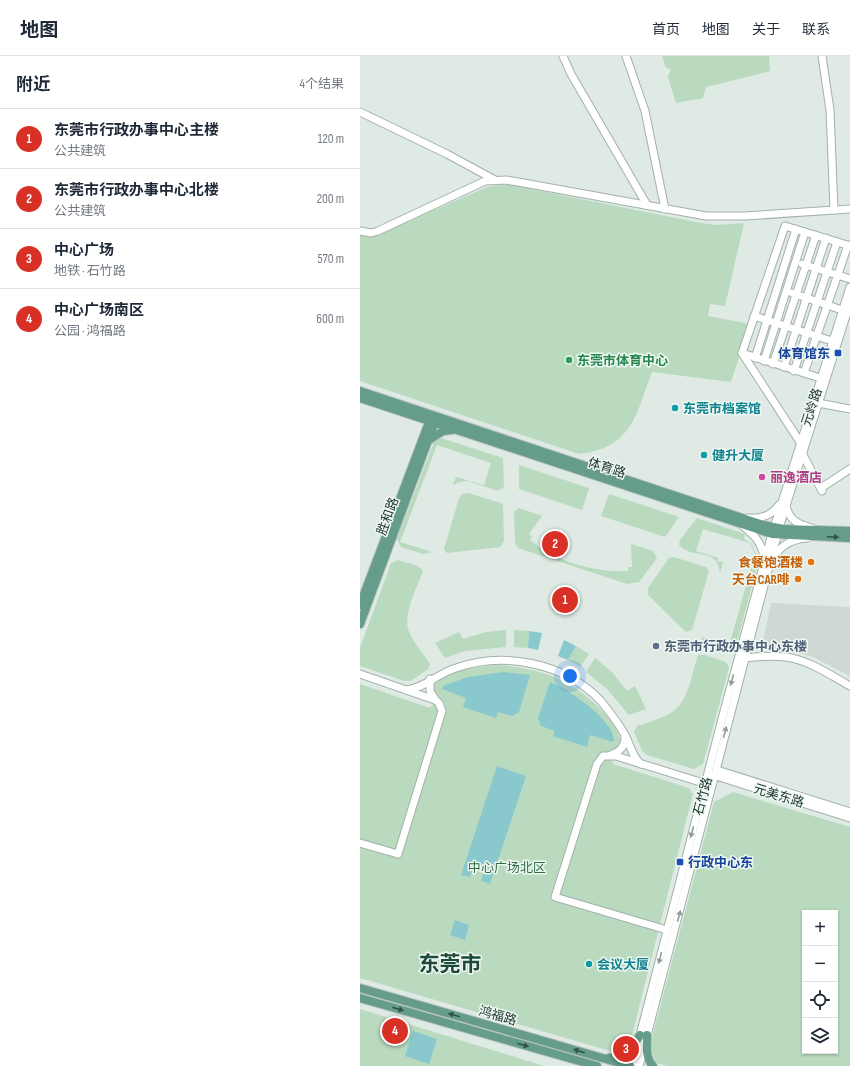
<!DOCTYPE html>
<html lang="zh">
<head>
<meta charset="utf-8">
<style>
  :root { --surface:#fff; --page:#f6f6f7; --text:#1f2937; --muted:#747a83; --line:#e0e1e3; --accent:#d93025 }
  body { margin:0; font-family:"Sofia Sans Condensed","Noto Sans SC",sans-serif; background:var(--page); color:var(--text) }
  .controls { position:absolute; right:12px; bottom:12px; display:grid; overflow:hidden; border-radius:0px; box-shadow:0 1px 3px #0004 }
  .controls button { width:36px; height:36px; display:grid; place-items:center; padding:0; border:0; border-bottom:1px solid var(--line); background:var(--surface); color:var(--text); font:20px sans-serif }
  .you { position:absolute; left:210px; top:620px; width:14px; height:14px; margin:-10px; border:3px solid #fff; border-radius:50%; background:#1a73e8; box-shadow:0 0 0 6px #1a73e833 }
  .badge { display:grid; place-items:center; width:26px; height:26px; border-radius:50%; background:var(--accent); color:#fff; font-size:13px; font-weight:700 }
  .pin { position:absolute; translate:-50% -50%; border:2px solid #fff; box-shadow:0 1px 4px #0006 }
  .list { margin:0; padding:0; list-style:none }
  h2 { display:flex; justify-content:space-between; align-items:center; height:52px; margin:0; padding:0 16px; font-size:17px }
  h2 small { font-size:13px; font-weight:400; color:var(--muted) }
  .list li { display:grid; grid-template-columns:26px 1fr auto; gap:12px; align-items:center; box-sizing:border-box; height:60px; padding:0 16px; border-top:1px solid var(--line) }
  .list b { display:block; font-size:15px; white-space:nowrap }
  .list p { margin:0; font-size:13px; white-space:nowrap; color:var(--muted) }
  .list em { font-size:13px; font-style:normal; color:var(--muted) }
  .icon { flex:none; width:22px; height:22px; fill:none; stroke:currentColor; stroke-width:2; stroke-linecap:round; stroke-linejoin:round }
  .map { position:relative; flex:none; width:490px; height:1010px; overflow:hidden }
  header { display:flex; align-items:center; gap:24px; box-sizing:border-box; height:56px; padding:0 20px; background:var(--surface); border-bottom:1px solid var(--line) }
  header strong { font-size:19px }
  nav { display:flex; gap:22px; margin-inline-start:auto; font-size:14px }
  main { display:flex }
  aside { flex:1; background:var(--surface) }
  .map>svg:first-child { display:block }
  .built { fill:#ced9d3 }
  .green { fill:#b9dabf; fill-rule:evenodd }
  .water { fill:#89c8cd }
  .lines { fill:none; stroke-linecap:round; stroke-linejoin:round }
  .minor-casing { stroke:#a2b1aa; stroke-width:9 }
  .major-casing { stroke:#bcc4c1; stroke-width:10 }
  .minor { stroke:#fff; stroke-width:7 }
  .major { stroke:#669d8a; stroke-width:8 }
  .oneway { fill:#325246 }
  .oneway2 { fill:#909c98 }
  .transit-dot { fill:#1a4fb4; stroke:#eff7f2; stroke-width:1.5 }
  .leisure-dot { fill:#2e9e5b; stroke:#eff7f2; stroke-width:1.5 }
  .culture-dot { fill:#0f9aa8; stroke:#eff7f2; stroke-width:1.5 }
  .hotel-dot { fill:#d1479c; stroke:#eff7f2; stroke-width:1.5 }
  .food-dot { fill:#e8710a; stroke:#eff7f2; stroke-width:1.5 }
  .service-dot { fill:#5c6f8a; stroke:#eff7f2; stroke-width:1.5 }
  .labels { text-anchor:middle; stroke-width:3; stroke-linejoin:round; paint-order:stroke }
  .transit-label { font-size:13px; font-weight:bold; fill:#164399; stroke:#eff7f2; text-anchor:end }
  .leisure-label { font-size:13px; font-weight:bold; fill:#27864d; stroke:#eff7f2; text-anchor:start }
  .street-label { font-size:13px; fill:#213930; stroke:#eff7f2 }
  .culture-label { font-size:13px; font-weight:bold; fill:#0d838f; stroke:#eff7f2; text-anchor:start }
  .hotel-label { font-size:13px; font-weight:bold; fill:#b23c85; stroke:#eff7f2; text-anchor:start }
  .food-label { font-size:13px; font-weight:bold; fill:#c56008; stroke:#eff7f2; text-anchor:end }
  .service-label { font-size:13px; font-weight:bold; fill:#4e5e75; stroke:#eff7f2; text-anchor:start }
  .park-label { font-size:13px; fill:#2e6e41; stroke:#eff7f2 }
  .town-label { font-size:21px; font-weight:bold; fill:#1e4a3b; stroke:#eff7f2 }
</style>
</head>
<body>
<header>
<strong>地图</strong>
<nav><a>首页</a><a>地图</a><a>关于</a><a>联系</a></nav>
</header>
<main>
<aside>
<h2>附近<small>4个结果</small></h2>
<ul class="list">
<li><span class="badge">1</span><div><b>东莞市行政办事中心主楼</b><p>公共建筑</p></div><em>120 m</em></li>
<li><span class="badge">2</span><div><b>东莞市行政办事中心北楼</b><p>公共建筑</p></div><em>200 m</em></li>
<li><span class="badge">3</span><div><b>中心广场</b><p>地铁 · 石竹路</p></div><em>570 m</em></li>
<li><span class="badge">4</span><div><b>中心广场南区</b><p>公园 · 鸿福路</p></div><em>600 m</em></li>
</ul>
</aside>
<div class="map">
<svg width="490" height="1010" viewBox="0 0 490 1010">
  <rect width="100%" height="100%" fill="#dfeae4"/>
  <path class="built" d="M411,547L490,551V620L453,601L442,598L401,594Z"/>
  <g class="green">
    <path d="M302,0H409L410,15L346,31L343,42L316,47L308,21L311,13L306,12Z"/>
    <path d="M141,129H151L341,167L356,169L384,167L365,250L350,248L348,260L390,268L371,326L292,316C276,359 272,392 219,398L0,325V178L15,180L127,131Z"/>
    <path d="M81,382L143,402L144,431L138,435L108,425L100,426L93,429L96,421L124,429L131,407L77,389L40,486L72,496L63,498L41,491L37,483L74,386Z"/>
    <path d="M159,409L229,432L222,454L159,433Z"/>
    <path d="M108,437L141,447L143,449L144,485L140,491L87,497L84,493L99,442L102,438Z"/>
    <path d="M249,438L319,461L305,481L241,460Z"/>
    <path d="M159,452L182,460L169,478L172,480L170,484C195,505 235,517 268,515V511H272L271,488L293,495L297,502L279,526L267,528L158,492L155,487L154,456Z"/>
    <path d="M337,462L385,478L384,483L391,487L397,500V511L376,590L369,594L343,586L341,581L369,590L395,498L390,487L343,473L336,495L358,502L357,505L363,506L360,517C357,490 332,504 319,489L320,484Z"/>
    <path d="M314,501L346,511L349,515L332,574L326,576L288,539V532L309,502Z"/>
    <path d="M38,504L58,510L63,515C57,532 44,555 48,573C52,585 63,597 70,608L68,613L51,625H44L0,610V592L31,507Z"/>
    <path d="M146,574V591L105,595L85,602L75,587L99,576L103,583L126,576Z"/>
    <path d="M154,574L169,575L168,592L154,591Z"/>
    <path d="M216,590L229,598L220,611L208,604Z"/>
    <path d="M338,599H345L366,606L369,612L343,708L334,713L287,699L282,695L274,676L277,670C289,666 305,662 315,654C329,643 332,616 338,599Z"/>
    <path d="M235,602L252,616L267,635L275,630L286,653L269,659L247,633L226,616Z"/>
    <path d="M139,609C184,613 214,624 245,658C252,666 259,676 262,687L258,692L251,694L253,708L329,732L333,738L269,991L257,997L0,922V628L70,652L79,640L73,634V630C81,614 123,610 139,609Z"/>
    <path d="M373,736L490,771V1010H309L296,1007L290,989L354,746ZM445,857H475V995H445Z"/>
    <path d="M0,953L184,1010H0Z"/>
  </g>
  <g class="water">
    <path d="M169,575L182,577L178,594L168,592Z"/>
    <path d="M204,584L216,590L208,604L198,600Z"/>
    <path d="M143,616L170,619L159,656L152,660L138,656L136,662L103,651L106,642L82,633L83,630L108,621Z"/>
    <path d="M190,626C208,633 253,663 254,684L253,686L230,679L227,691L193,680L195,675L181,670L178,662Z"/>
    <path d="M137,710L166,720L130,828L121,825L124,816L113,813L110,821L101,819Z"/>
    <path d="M95,864L109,869L105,884L90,879Z"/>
    <path d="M53,975L77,983L69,1008L45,1000Z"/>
  </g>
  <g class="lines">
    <defs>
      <g id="minor">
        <path d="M203,0L211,18L287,149"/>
        <path d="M266,0L285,55L305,153"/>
        <path d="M462,0L470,54L474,154"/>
        <path d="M0,56L87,98L135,124"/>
        <path d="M0,175L11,177L18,175L125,125L146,124L158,126L346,160H385L490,153"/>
        <path d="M442,208L490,223"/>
        <path d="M432,237L482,254"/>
        <path d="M394,260L472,285"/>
        <path d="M382,297L440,386"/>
        <path d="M395,302L436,173"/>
        <path d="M404,305L445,176"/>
        <path d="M413,308L456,179"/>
        <path d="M424,311L466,182"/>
        <path d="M434,315L477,186"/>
        <path d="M444,317L488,189"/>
        <path d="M460,322L382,297L425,170L490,190"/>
        <path d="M458,347L490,353"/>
        <path d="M442,397L462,435"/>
        <path d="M461,432L490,413"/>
        <path d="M426,449C429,465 438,468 452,472"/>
        <path d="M388,462C401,463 411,460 419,449"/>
        <path d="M382,469C394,479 402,486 404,502"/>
        <path d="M414,501C421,489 433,483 447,482"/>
        <path d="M382,602C397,601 411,599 426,601C449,604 470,619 490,630"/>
        <path d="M0,618L75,644L79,647L82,655L38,798L0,787"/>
        <path d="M70,623V635L75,643"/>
        <path d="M47,634C64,632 79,617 96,612C144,595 204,607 240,644C249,655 258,666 265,679C270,688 272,701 281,708"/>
        <path d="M251,699C260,695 265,691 265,681"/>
        <path d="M357,714L490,756"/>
        <path d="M350,718L490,762"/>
        <path d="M307,874L195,841L237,708L243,700H256L350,729"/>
        <path d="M272,1010L363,659L412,478L490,231"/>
        <path d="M279,1010L419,472L490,247"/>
      </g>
      <g id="major">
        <path d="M0,335L403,469L424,473L490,475"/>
        <path d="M0,342L412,478L490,482"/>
        <path d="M69,384L83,375L92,374"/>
        <path d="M0,549L71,361"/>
        <path d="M0,568L76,363"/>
        <path d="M0,932L270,1010"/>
        <path d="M0,942L237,1010"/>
        <path d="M287,979C287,989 285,1002 293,1010"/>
        <path d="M249,1002C265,1000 272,994 280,979"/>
      </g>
    </defs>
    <use href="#minor" class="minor-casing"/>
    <use href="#major" class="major-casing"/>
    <use href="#minor" class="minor"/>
    <use href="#major" class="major"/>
  </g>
  <defs><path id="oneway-solid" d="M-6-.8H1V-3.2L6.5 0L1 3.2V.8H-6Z"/></defs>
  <g class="oneway">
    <use href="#oneway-solid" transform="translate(473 481) rotate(3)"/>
    <use href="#oneway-solid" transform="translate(38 953) rotate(16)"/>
    <use href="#oneway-solid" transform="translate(94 959) rotate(-164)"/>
    <use href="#oneway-solid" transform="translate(163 989) rotate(16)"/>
    <use href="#oneway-solid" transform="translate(219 995) rotate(-163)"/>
  </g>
  <g class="oneway2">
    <use href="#oneway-solid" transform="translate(372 624) rotate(105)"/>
    <use href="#oneway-solid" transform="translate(365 676) rotate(-76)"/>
    <use href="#oneway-solid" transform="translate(332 776) rotate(105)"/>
    <use href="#oneway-solid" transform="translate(319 860) rotate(-75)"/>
    <use href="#oneway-solid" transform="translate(300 902) rotate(104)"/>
  </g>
  <g class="transit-dot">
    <rect x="474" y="293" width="8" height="8" rx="2"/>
    <rect x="316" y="802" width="8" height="8" rx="2"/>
  </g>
  <circle class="leisure-dot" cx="209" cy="304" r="4"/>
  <g class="culture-dot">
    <circle cx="315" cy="352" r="4"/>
    <circle cx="344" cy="399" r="4"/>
    <circle cx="229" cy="908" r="4"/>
  </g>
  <circle class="hotel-dot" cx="402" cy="421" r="4"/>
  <g class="food-dot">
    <circle cx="451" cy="506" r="4"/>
    <circle cx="438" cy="523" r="4"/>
  </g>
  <circle class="service-dot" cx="296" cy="590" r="4"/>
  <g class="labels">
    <g class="transit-label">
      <text x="470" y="302">体育馆东</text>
      <text x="328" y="811" text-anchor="start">行政中心东</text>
    </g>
    <g class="leisure-label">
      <text x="217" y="309">东莞市体育中心</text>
    </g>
    <g class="street-label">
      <text transform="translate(451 351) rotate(-72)" y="5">元岭路</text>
      <text transform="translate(247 411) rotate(18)" y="5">体育路</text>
      <text transform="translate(27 460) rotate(-70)" y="5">胜和路</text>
      <text transform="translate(419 739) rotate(17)" y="5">元美东路</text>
      <text transform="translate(342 740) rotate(-75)" y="5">石竹路</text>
      <text transform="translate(138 959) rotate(16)" y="5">鸿福路</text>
    </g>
    <g class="culture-label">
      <text x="323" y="357">东莞市档案馆</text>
      <text x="352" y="404">健升大厦</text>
      <text x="237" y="913">会议大厦</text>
    </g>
    <g class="hotel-label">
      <text x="410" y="426">丽逸酒店</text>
    </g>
    <g class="food-label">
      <text x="443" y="511">食餐饱酒楼</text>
      <text x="430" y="528">天台CAR啡</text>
    </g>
    <g class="service-label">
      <text x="304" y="595">东莞市行政办事中心东楼</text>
    </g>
    <g class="park-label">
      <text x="147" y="816">中心广场北区</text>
    </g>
    <g class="town-label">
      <text x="90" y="915">东莞市</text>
    </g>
  </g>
</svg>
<div class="controls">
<button>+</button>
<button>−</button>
<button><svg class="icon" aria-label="locate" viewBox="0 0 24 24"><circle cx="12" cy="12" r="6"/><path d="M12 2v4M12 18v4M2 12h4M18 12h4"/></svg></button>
<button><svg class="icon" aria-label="layers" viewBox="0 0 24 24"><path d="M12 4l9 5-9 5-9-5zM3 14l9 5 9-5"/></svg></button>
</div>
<div class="you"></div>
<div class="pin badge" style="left:205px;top:544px">1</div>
<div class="pin badge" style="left:195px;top:488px">2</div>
<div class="pin badge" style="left:266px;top:993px">3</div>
<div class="pin badge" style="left:35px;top:975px">4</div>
</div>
</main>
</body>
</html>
